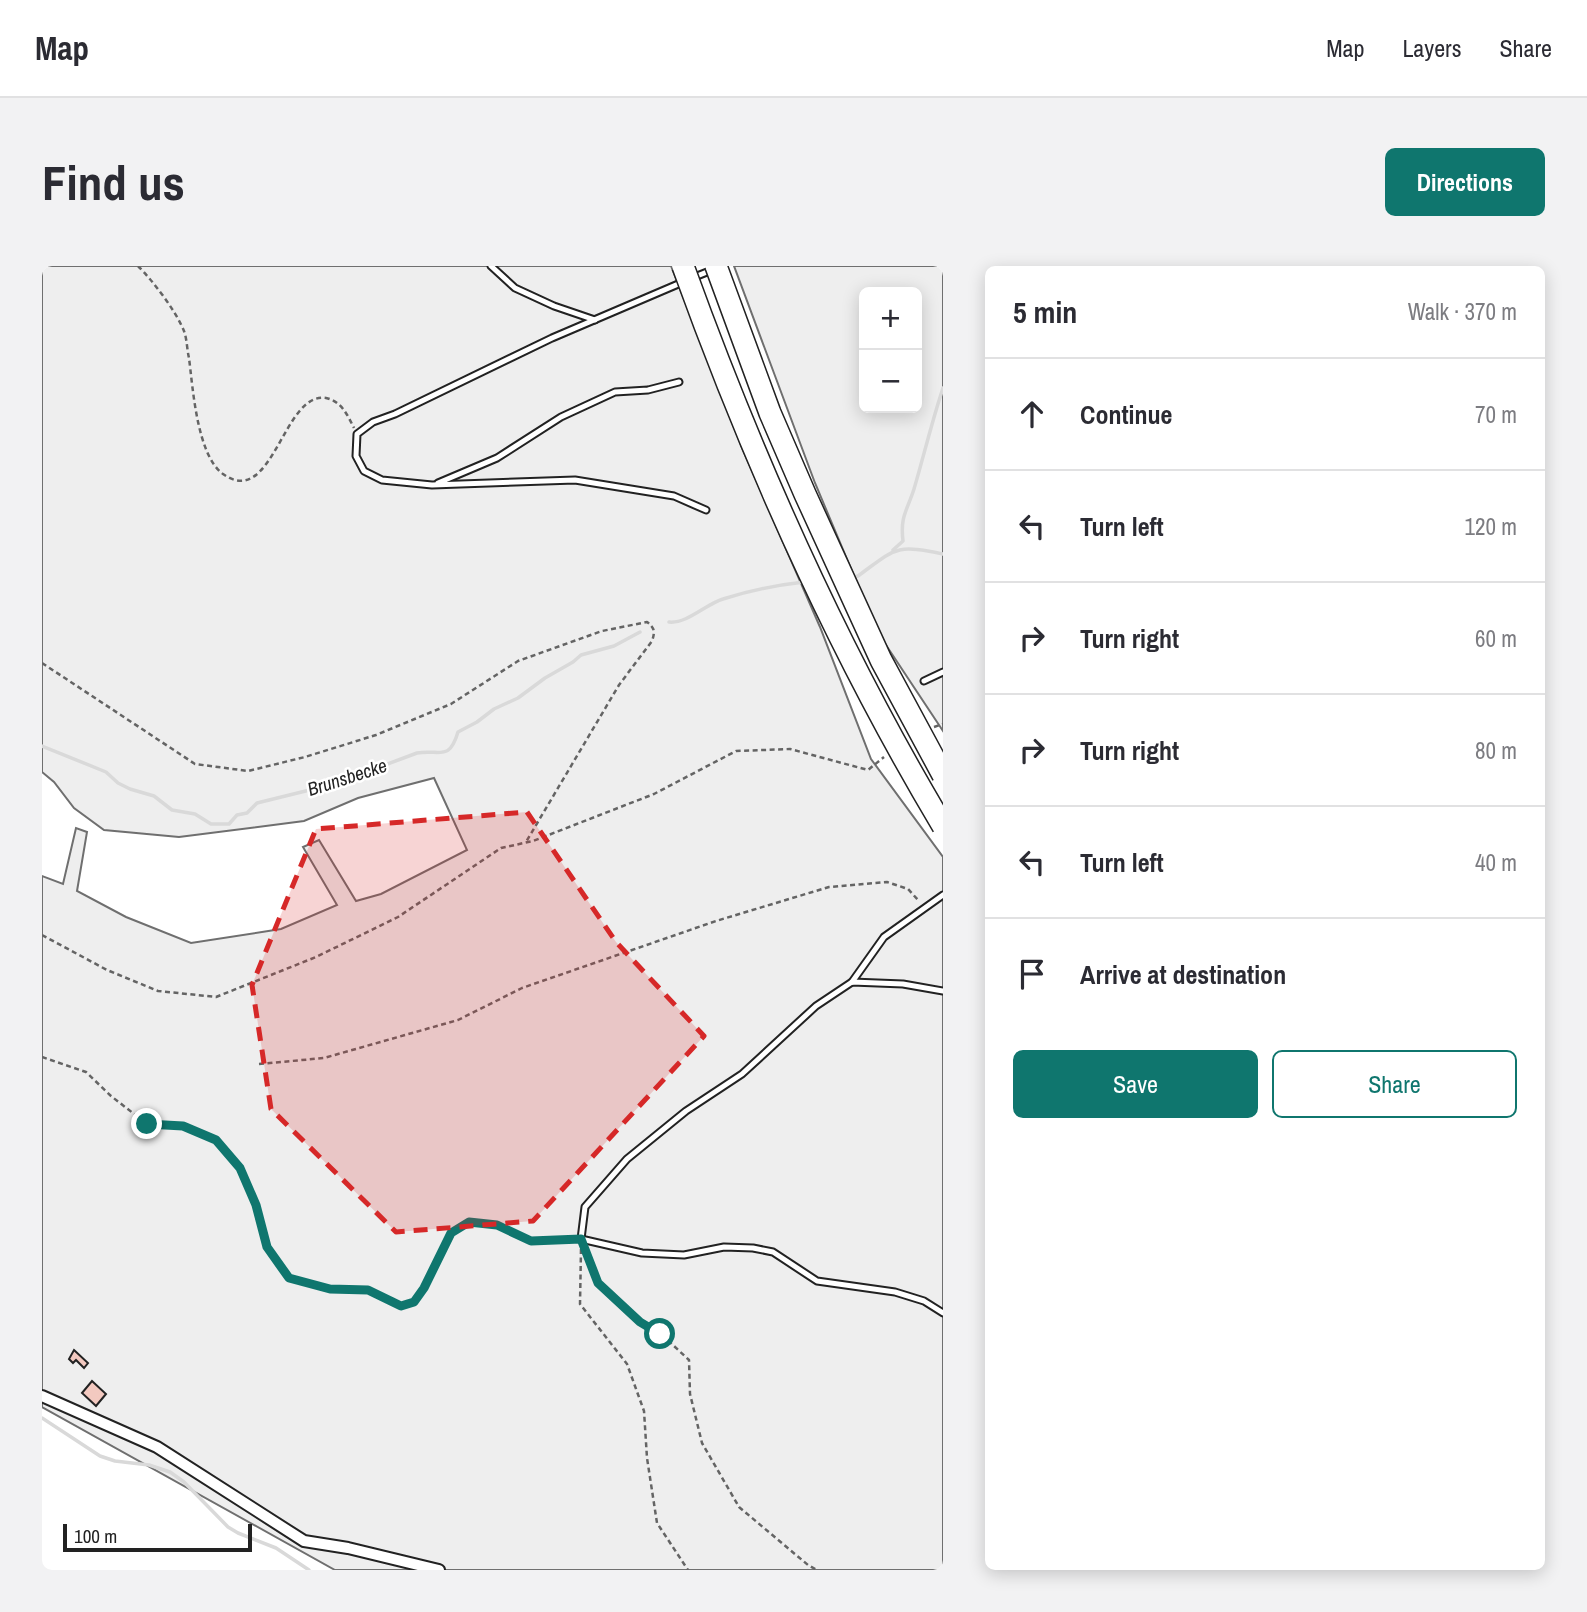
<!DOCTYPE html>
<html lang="en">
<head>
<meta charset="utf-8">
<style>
  :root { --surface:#fff; --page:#f2f2f3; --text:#2b2b33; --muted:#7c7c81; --line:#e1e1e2; --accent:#0f766e }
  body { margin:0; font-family:"Archivo Narrow",sans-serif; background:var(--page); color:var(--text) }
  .controls { position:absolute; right:21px; top:21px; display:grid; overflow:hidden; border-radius:10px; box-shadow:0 4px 18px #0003 }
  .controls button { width:63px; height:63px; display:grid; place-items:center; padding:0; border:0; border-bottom:2px solid var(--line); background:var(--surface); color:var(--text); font:35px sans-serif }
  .scale { position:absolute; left:21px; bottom:18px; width:189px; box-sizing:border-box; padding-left:7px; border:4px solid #222; border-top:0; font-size:19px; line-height:24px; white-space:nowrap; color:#222; -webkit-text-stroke:5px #fff; paint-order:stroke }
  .stop { position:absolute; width:21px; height:21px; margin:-16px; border:5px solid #0f766e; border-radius:50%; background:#fff }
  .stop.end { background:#0f766e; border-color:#fff; box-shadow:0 2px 7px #0008 }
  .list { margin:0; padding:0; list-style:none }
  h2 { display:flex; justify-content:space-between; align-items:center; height:91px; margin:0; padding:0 28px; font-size:30px }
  h2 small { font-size:23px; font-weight:400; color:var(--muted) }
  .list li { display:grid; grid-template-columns:46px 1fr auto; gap:21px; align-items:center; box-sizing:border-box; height:112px; padding:0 28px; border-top:2px solid var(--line) }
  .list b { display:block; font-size:26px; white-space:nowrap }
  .list em { font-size:23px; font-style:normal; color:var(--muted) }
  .actions { display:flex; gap:14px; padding:21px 28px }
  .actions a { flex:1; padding:16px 0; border:2px solid var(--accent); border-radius:10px; text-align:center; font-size:24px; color:var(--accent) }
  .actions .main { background:var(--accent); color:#fff }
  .icon { flex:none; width:38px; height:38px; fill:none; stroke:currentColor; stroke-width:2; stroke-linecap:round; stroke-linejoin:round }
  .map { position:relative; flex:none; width:901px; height:1304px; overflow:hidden; border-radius:10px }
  header { display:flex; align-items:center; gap:42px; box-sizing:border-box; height:98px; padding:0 35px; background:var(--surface); border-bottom:2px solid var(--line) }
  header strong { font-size:33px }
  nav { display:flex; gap:38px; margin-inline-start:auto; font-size:24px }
  .intro { display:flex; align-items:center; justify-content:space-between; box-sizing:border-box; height:168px; padding:0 42px }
  h1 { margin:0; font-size:49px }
  .button { padding:18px 32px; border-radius:10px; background:var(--accent); color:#fff; font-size:24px; font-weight:700 }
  main { display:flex; gap:42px; padding:0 42px }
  aside { flex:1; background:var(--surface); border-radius:10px; box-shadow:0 4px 18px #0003 }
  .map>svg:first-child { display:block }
  .green { fill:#eee; stroke:#6f6f6f; stroke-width:2; fill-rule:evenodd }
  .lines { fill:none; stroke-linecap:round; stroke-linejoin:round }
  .stream { stroke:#d9d9d9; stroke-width:3.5 }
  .building { fill:#f3c9c0; stroke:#222; stroke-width:2 }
  .lane-casing { stroke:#222; stroke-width:9 }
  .street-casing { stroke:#222; stroke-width:14 }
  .path { stroke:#646464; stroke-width:2.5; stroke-dasharray:5 3.5; stroke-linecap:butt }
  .lane { stroke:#fff; stroke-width:5 }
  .street { stroke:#fff; stroke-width:10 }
  .highway-bridge-casing { stroke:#222; stroke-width:24; stroke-linecap:butt }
  .highway-bridge { stroke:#fff; stroke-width:21 }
  .route { stroke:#0f766e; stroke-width:9 }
  .marked { fill:#d62828; fill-opacity:0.2; stroke:#d62828; stroke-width:5; stroke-dasharray:14 9; stroke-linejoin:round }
  .labels { text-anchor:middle; stroke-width:5; stroke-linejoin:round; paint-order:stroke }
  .water-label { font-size:19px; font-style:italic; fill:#222; stroke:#fff }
</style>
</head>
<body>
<header>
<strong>Map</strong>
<nav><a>Map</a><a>Layers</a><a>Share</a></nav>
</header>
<div class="intro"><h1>Find us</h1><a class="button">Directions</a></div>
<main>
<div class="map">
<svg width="901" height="1304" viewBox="0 0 901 1304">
  <rect width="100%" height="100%" fill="#fff"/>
  <g class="green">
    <path d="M0,0H629L701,184L778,361L829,493L901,591V1304H293L0,1141V610L21,618L34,562L45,566L35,625L84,651L149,677L239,663L295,639L261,581L277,574L314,635L339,628L425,584L392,512L316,532L262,555L137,571L62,564L32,542L12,516L0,506Z"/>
    <path d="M692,0H901V465L836,367L773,217ZM822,26H875V142H822Z"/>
  </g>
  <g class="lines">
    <g class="stream">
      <path d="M851,284L861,275C858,250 865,245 872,223C882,189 890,155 901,122"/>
      <path d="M811,311L816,310C854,282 853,278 901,288"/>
      <path d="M627,356C645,358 664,338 681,333C706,325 735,319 762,316"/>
      <path d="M0,480L64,506L76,517L88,523L112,530L130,544L153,548L169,558H187L195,549L205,547L215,537L292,518L375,487C398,483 407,496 416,466L435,456L452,443L476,432L503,412L531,396L539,389L572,380L598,366"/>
      <path d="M0,1152L58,1190L73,1195L107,1199L128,1206L142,1216L186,1261L196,1267L234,1282L267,1304"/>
    </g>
  </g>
  <g class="building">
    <path d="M32,1084L46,1097L42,1102L34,1094L31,1097L27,1093Z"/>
    <path d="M50,1115L64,1128L54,1140L40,1127Z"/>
  </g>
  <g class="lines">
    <defs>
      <g id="lane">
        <path d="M449,0L473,22L512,40L553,54"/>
        <path d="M650,12L670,4"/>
        <path d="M641,16L510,72L353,148L331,156L315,168L314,190L322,205L340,214L390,219L533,214L632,230L664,244"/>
        <path d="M396,217L455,192L519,151L573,126L606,124L637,116"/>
        <path d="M882,415L901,406"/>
        <path d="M810,716L842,671L901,629"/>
        <path d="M901,725L861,718L810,716L774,740L700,808L644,845L585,893L543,941L539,973L600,987L642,989L682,981L711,982L731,986L775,1015L853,1026L882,1035L901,1047"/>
      </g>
      <path id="street" d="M0,1130L115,1181L262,1275L306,1282L397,1304"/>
    </defs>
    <use href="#lane" class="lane-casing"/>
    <use href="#street" class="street-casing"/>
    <g class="path">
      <path d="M96,0C111,15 134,45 142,65C145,73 145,84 147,92C151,123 155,189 181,208C231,244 241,125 284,132C299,135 305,148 312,162"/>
      <path d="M0,397L153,498L206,505L263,491L334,469L409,438L476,395L560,365L605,356C613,362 613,366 610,375L577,419L484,576"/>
      <path d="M892,461L901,458"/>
      <path d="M0,669L65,704L116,725L174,731L274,691L356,651L459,582L491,575L612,528L694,485L748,483L826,504L842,491"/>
      <path d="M0,791L44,806L69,830L105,858L141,860L174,874L198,902L214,939L224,981L248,1012L288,1023L326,1024L359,1040L372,1036L382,1022L409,967L427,956L455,959L489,975L532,973"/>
      <path d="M217,798L282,792L416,754L480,722L674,655L787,621L845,616L866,623L876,634"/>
      <path d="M539,983L538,1038L585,1098L602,1145L605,1192L615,1257L646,1304"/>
      <path d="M543,983L556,1017L598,1056L618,1067L647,1094L648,1128L660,1177L697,1241L766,1299L775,1304"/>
    </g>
    <use href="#lane" class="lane"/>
    <use href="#street" class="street"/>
    <defs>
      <g id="highway-bridge">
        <path d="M641,0C711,194 795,383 901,560"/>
        <path d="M674,0L728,147L763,228L839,394L901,509"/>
      </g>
    </defs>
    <use href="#highway-bridge" class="highway-bridge-casing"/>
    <use href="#highway-bridge" class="highway-bridge"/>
  </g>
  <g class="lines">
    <path class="route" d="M105,858L141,860L174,874L198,902L214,939L225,981L247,1012L288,1023L326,1024L359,1040L372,1036L382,1022L409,967L427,956L455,959L489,975L539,973L556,1017L598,1056L618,1068"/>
  </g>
  <path class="marked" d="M485,546L574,676L662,770L491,955L354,966L229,843L210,719L274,563Z"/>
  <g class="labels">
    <g class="water-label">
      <text transform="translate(305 511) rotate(-18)" y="7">Brunsbecke</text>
    </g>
  </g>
</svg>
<div class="controls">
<button>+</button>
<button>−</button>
</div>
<div class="scale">100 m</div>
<div class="stop" style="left:618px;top:1068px"></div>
<div class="stop end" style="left:105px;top:858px"></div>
</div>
<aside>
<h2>5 min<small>Walk · 370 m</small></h2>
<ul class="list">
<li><svg class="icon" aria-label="ahead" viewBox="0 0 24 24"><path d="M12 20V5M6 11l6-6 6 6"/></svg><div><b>Continue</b></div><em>70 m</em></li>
<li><svg class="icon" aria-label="left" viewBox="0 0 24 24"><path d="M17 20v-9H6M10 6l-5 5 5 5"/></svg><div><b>Turn left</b></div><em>120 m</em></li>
<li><svg class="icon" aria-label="right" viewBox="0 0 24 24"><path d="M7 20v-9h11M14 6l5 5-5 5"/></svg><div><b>Turn right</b></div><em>60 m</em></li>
<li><svg class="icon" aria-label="right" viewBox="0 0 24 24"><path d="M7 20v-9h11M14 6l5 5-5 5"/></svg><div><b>Turn right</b></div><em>80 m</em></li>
<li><svg class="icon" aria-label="left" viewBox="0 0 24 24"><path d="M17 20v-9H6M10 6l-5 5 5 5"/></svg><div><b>Turn left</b></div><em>40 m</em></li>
<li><svg class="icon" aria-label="arrive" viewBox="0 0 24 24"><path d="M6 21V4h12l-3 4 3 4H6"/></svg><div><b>Arrive at destination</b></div></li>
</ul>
<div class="actions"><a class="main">Save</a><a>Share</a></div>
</aside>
</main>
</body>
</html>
